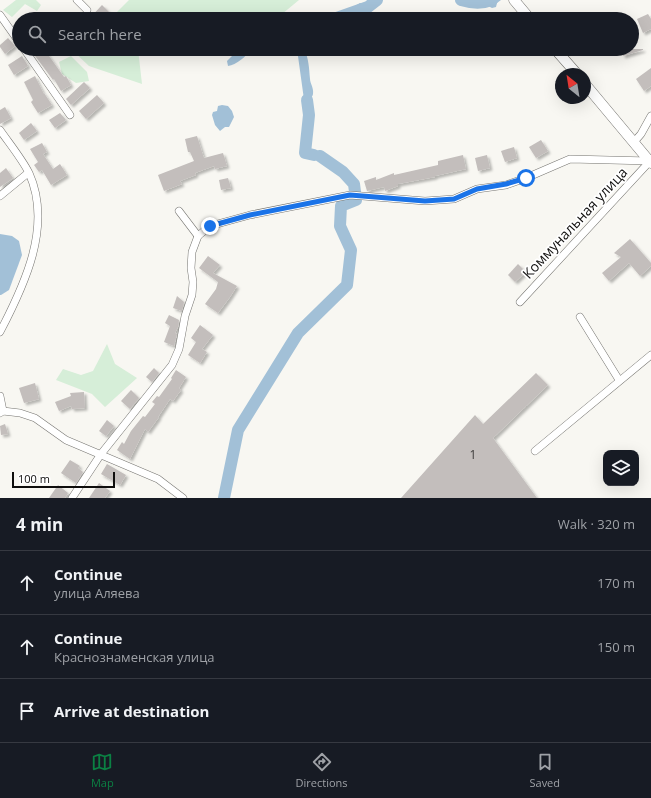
<!DOCTYPE html>
<html lang="en">
<head>
<meta charset="utf-8">
<style>
  :root { --surface:#171b24; --page:#242831; --text:#f1f3f6; --muted:#9ea1a6; --line:#363941; --accent:#0b8043 }
  body { margin:0; font-family:"Open Sans",sans-serif; background:var(--page); color:var(--text) }
  .controls { position:absolute; right:12px; bottom:12px; display:grid; overflow:hidden; border-radius:8px; box-shadow:0 4px 16px #0002 }
  .controls button { width:36px; height:36px; display:grid; place-items:center; padding:0; border:0; border-bottom:1px solid var(--line); background:var(--surface); color:var(--text); font:20px sans-serif }
  .compass { position:absolute; left:555px; top:68px; width:36px; height:36px; border-radius:50%; background:var(--surface); box-shadow:0 4px 16px #0002; rotate:330deg }
  .scale { position:absolute; left:12px; bottom:10px; width:103px; box-sizing:border-box; padding-left:4px; border:2px solid #0f0e0d; border-top:0; font-size:11px; line-height:14px; white-space:nowrap; color:#0f0e0d; -webkit-text-stroke:3px #fff; paint-order:stroke }
  .stop { position:absolute; width:12px; height:12px; margin:-9px; border:3px solid #1a73e8; border-radius:50%; background:#fff }
  .stop.end { background:#1a73e8; border-color:#fff; box-shadow:0 1px 4px #0008 }
  .list { margin:0; padding:0; list-style:none }
  h2 { display:flex; justify-content:space-between; align-items:center; height:52px; margin:0; padding:0 16px; font-size:17px }
  h2 small { font-size:13px; font-weight:400; color:var(--muted) }
  .list li { display:grid; grid-template-columns:26px 1fr auto; gap:12px; align-items:center; box-sizing:border-box; height:64px; padding:0 16px; border-top:1px solid var(--line) }
  .list b { display:block; font-size:15px; white-space:nowrap }
  .list p { margin:0; font-size:13px; white-space:nowrap; color:var(--muted) }
  .list em { font-size:13px; font-style:normal; color:var(--muted) }
  .icon { flex:none; width:22px; height:22px; fill:none; stroke:currentColor; stroke-width:2; stroke-linecap:round; stroke-linejoin:round }
  .map { position:relative; flex:none; width:651px; height:498px; overflow:hidden }
  .search { position:absolute; background:var(--surface); box-shadow:0 4px 16px #0002; left:12px; right:12px; top:12px; height:44px; display:flex; align-items:center; gap:10px; box-sizing:border-box; padding:0 14px; border-radius:22px; color:var(--muted); font-size:15px }
  .sheet { height:244px; background:var(--surface) }
  nav { display:flex; justify-content:space-around; align-items:center; box-sizing:border-box; height:56px; border-top:1px solid var(--line); background:var(--surface); font-size:11px; color:var(--muted) }
  nav a { display:grid; justify-items:center; gap:2px }
  nav .on { color:var(--accent) }
  .map>svg:first-child { display:block }
  .green { fill:#d6eed8 }
  .water { fill:#a2c0d7 }
  .lines { fill:none; stroke-linecap:round; stroke-linejoin:round }
  .river { stroke:#a2c0d7; stroke-width:12 }
  .building { fill:#c3bebc; filter:url(#shadow) }
  .street-casing { stroke:#757470; stroke-width:8 }
  .secondary-casing { stroke:#757470; stroke-width:11 }
  .street { stroke:#fff; stroke-width:7 }
  .secondary { stroke:#fff; stroke-width:10 }
  .route { stroke:#1a73e8; stroke-width:5 }
  .labels { text-anchor:middle; stroke-width:3.5; stroke-linejoin:round; paint-order:stroke }
  .number-label { font-size:12px; fill:#3c3a39 }
  .street-label { font-size:14px; fill:#0f0e0d; stroke:#fff }
</style>
</head>
<body>
<div class="map">
<svg width="651" height="498" viewBox="0 0 651 498">
  <defs>
    <filter id="shadow"><feDropShadow dx="2.5" dy="2.5" stdDeviation="1" flood-color="#0004"/></filter>
  </defs>
  <rect width="100%" height="100%" fill="#f8f7f2"/>
  <g class="green">
    <path d="M16,0H36L41,5L37,11L25,4L12,17L3,10Z"/>
    <path d="M129,0H299L276,19H263L252,14L212,19H110Z"/>
    <path d="M71,49H138L142,84L89,66Z"/>
    <path d="M71,56L87,72L89,81L76,83L62,74L59,62Z"/>
    <path d="M107,344L115,364L137,378L105,407L92,394L56,380L63,369L81,375L93,371Z"/>
  </g>
  <g class="water">
    <path d="M482,0H501L497,3L496,7L492,8L482,3Z"/>
    <path d="M360,3L368,5L371,7L369,11C363,12 360,16 354,18L316,19L321,16L345,12Z"/>
    <path d="M239,49H251C247,56 236,65 228,66L227,61Z"/>
    <path d="M297,49H304C309,59 309,68 310,79C310,83 314,88 313,94C313,96 311,97 311,99C311,105 313,109 311,115L306,114Z"/>
    <path d="M222,105L228,106L232,111L234,117L229,127H225L220,131L215,125L212,115L213,112L217,111L218,106Z"/>
    <path d="M0,234L12,236L19,241L22,255L9,290L1,295H0Z"/>
  </g>
  <g class="lines">
    <g class="river">
      <path d="M461,0C471,3 482,4 492,0"/>
      <path d="M334,19L368,7L377,0"/>
      <path d="M307,100L309,115L305,153L314,155"/>
      <path d="M224,498L238,430L298,333L347,285L351,250L340,226L341,206L356,200L354,184L343,172L320,156"/>
    </g>
  </g>
  <g class="building">
    <path d="M102,5L113,16L110,19H89Z"/>
    <path d="M648,14L651,19V29L643,33L637,19Z"/>
    <path d="M8,38L15,46L5,54L0,47V45Z"/>
    <path d="M30,49H44L64,77L66,76L71,85L61,91L54,79L53,80Z"/>
    <path d="M621,49H643V50L623,56Z"/>
    <path d="M22,56L28,66L14,75L8,65Z"/>
    <path d="M651,68V86L644,91L636,79Z"/>
    <path d="M35,76L44,94V93L52,105L38,113L31,102L33,100L24,82Z"/>
    <path d="M84,82L90,88L71,105L66,99Z"/>
    <path d="M97,95L104,103L86,119L79,111Z"/>
    <path d="M5,107L11,118L0,124V110Z"/>
    <path d="M60,113L66,120L55,128L49,120Z"/>
    <path d="M31,123L37,131L24,140L19,133Z"/>
    <path d="M197,136L204,158L223,153L227,166L215,169L214,166L195,173L196,175L180,181L182,184L164,191L158,175L194,161L190,152H188L185,139Z"/>
    <path d="M541,140L548,151L536,158L529,147Z"/>
    <path d="M42,143L47,152L43,154L53,169L60,164L67,175L51,185L42,170L39,172L34,165L38,162L30,149Z"/>
    <path d="M514,147L517,158L505,162L501,151Z"/>
    <path d="M463,155L466,169L435,176V177L398,184V186L385,191L384,187L367,191L364,181L376,177V180L394,173V175L438,165V161Z"/>
    <path d="M487,155L490,168L478,171L475,158Z"/>
    <path d="M6,168L13,178L0,187V173Z"/>
    <path d="M228,178L231,188L221,190L219,180Z"/>
    <path d="M630,239L651,263V266L640,276L629,263L609,281L602,273L621,257L614,253Z"/>
    <path d="M208,256L220,265L213,273L237,286L230,297L218,313L205,304L216,289L218,282L199,268Z"/>
    <path d="M518,264L526,272L515,282L508,275Z"/>
    <path d="M177,296L184,302L182,311L173,308Z"/>
    <path d="M169,315L179,320L178,327L175,333L177,334L174,346L164,342L170,326L165,323Z"/>
    <path d="M200,325L213,335L202,349L207,352L200,363L188,355L196,342L191,338Z"/>
    <path d="M154,368L159,373L152,382L146,377Z"/>
    <path d="M176,370L186,377L179,388L181,390L173,401L170,399L158,417H159L148,432L145,429L130,459L117,450L122,442L124,444L131,431L143,416L145,417L155,404L152,402L157,396L159,397L172,379L171,378Z"/>
    <path d="M536,373L548,385L493,438L537,498H401L475,415L483,424Z"/>
    <path d="M35,383L39,399L24,403L19,388Z"/>
    <path d="M131,390L139,398L130,409L121,401Z"/>
    <path d="M84,392L85,408L72,409L71,406L59,411L55,402L71,396L70,393Z"/>
    <path d="M107,420L114,426L106,436L99,431Z"/>
    <path d="M5,424L8,434L1,435L0,426Z"/>
    <path d="M70,460L80,466L78,468L83,472L76,483L61,473Z"/>
    <path d="M107,464L126,475L120,485L101,474Z"/>
    <path d="M99,483L110,491L105,498H89Z"/>
    <path d="M58,485L68,493L65,498H49Z"/>
  </g>
  <g class="lines">
    <defs>
      <g id="street">
        <path d="M77,0L87,10"/>
        <path d="M0,15L19,42"/>
        <path d="M24,49L70,115"/>
        <path d="M0,130C9,143 22,159 29,173C53,226 24,286 0,332"/>
        <path d="M634,142L641,134L651,116"/>
        <path d="M0,196L28,173"/>
        <path d="M179,211L198,236"/>
        <path d="M520,302L651,160"/>
        <path d="M580,317L619,380"/>
        <path d="M0,396L3,411"/>
        <path d="M0,413L3,411L20,413L35,418L66,440L158,479L183,498"/>
        <path d="M535,451L651,355"/>
        <path d="M72,498L101,454L172,365L179,349L185,316L192,295L193,282L191,268L192,252L198,236L210,226L250,215L350,195L425,201L454,199L477,189L506,185L526,178L570,159L650,161"/>
      </g>
      <g id="secondary">
        <path d="M514,0L530,19"/>
        <path d="M555,49L577,74"/>
        <path d="M585,84L651,163"/>
      </g>
    </defs>
    <use href="#street" class="street-casing"/>
    <use href="#secondary" class="secondary-casing"/>
    <use href="#street" class="street"/>
    <use href="#secondary" class="secondary"/>
  </g>
  <g class="lines">
    <path class="route" d="M210,226L250,215L350,195L425,201L454,199L477,189L506,184L526,178"/>
  </g>
  <g class="labels">
    <g class="number-label">
      <text x="473" y="459">1</text>
    </g>
    <g class="street-label">
      <text transform="translate(575 223) rotate(-47)" y="5">Коммунальная улица</text>
    </g>
  </g>
</svg>
<div class="controls">
<button><svg class="icon" aria-label="layers" viewBox="0 0 24 24"><path d="M12 4l9 5-9 5-9-5zM3 14l9 5 9-5"/></svg></button>
</div>
<svg class="compass" viewBox="-18 -18 36 36"><path d="M0-13l5 13h-10z" fill="#e53935"/><path d="M0 13l5-13h-10z" fill="#9ea1a6"/></svg>
<div class="scale">100 m</div>
<div class="stop" style="left:526px;top:178px"></div>
<div class="stop end" style="left:210px;top:226px"></div>
<div class="search"><svg class="icon" aria-label="search" viewBox="0 0 24 24"><circle cx="10" cy="10" r="6"/><path d="M15 15l6 6"/></svg>Search here</div>
</div>
<section class="sheet">
<h2>4 min<small>Walk · 320 m</small></h2>
<ul class="list">
<li><svg class="icon" aria-label="ahead" viewBox="0 0 24 24"><path d="M12 20V5M6 11l6-6 6 6"/></svg><div><b>Continue</b><p>улица Аляева</p></div><em>170 m</em></li>
<li><svg class="icon" aria-label="ahead" viewBox="0 0 24 24"><path d="M12 20V5M6 11l6-6 6 6"/></svg><div><b>Continue</b><p>Краснознаменская улица</p></div><em>150 m</em></li>
<li><svg class="icon" aria-label="arrive" viewBox="0 0 24 24"><path d="M6 21V4h12l-3 4 3 4H6"/></svg><div><b>Arrive at destination</b></div></li>
</ul>
</section>
<nav>
<a class="on"><svg class="icon" aria-label="map" viewBox="0 0 24 24"><path d="M3 6l6-2 6 2 6-2v14l-6 2-6-2-6 2zM9 4v14M15 6v14"/></svg>Map</a>
<a><svg class="icon" aria-label="directions" viewBox="0 0 24 24"><path d="M12 3l9 9-9 9-9-9zM9 14v-3h6M13 9l2 2-2 2"/></svg>Directions</a>
<a><svg class="icon" aria-label="saved" viewBox="0 0 24 24"><path d="M7 4h10v16l-5-4-5 4z"/></svg>Saved</a>
</nav>
</body>
</html>
